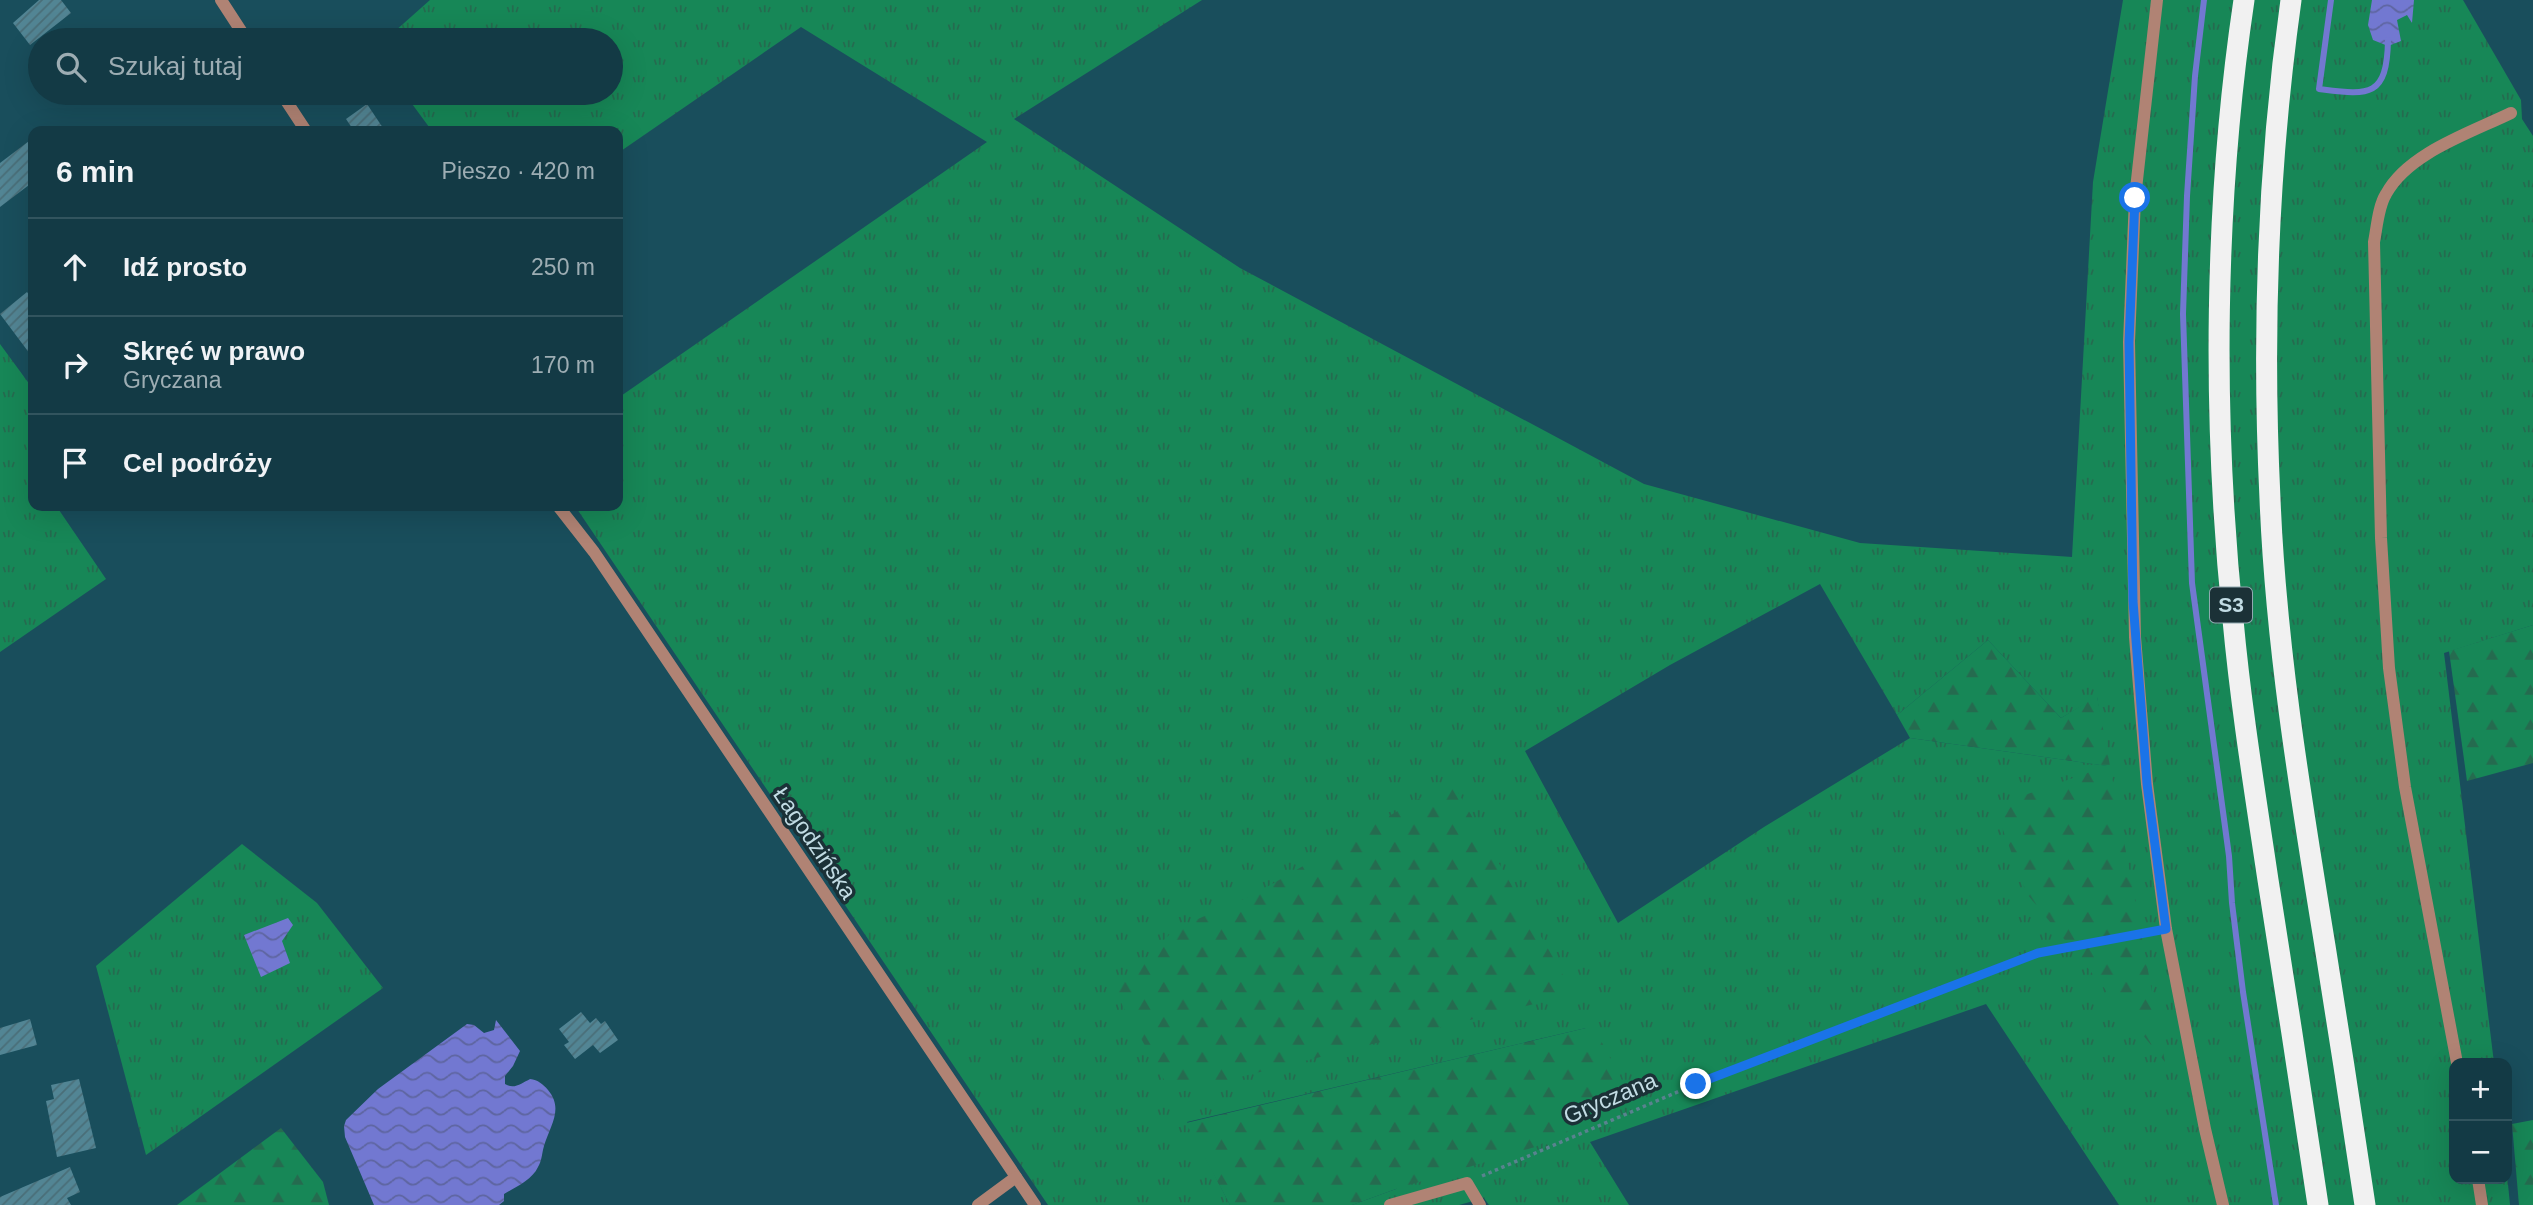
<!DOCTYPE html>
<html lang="pl">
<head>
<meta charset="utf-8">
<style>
  :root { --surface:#133a45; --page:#204550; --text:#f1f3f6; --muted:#9dadb3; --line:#32545e }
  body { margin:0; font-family:Helvetica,sans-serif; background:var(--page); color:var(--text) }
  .controls { position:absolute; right:21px; bottom:21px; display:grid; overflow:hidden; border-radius:14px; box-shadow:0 7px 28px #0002 }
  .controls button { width:63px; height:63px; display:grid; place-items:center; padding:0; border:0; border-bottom:2px solid var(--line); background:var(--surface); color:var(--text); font:35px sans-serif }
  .stop { position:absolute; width:21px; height:21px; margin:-16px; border:5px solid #1a73e8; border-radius:50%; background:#fff }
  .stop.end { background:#1a73e8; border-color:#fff; box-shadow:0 2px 7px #0008 }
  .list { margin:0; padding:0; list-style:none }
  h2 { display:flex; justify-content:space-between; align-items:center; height:91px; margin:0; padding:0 28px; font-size:30px }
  h2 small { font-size:23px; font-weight:400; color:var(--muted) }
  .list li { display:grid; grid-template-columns:46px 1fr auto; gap:21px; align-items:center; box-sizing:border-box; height:98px; padding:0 28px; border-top:2px solid var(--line) }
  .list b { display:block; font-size:26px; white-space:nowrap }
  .list p { margin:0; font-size:23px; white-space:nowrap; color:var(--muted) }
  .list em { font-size:23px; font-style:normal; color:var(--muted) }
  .icon { flex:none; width:38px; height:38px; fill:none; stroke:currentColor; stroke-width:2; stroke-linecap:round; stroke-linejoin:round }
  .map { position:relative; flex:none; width:2533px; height:1205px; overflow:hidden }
  .search { position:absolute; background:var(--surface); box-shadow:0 7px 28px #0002; left:28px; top:28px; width:595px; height:77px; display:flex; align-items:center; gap:18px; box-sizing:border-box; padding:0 24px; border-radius:38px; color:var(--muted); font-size:26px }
  .panel { position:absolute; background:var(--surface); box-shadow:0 7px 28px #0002; left:28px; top:126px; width:595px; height:385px; border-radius:14px }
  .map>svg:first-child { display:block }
  .grass { fill:url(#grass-tufts); fill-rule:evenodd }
  .forest { fill:url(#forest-firs) }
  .water { fill:url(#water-waves) }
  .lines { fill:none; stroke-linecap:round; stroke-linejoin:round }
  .stream { stroke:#7278d1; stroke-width:6 }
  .building { fill:url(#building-hatch) }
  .path { stroke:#59838f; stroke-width:3.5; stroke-dasharray:3.5 3.5; stroke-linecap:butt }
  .minor { stroke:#b08374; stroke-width:12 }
  .highway { stroke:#f1f1f1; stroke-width:21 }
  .route { stroke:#1a73e8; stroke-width:9 }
  .labels { text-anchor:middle; stroke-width:7; stroke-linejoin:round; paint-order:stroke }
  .shield { fill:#1b3137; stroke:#90a9b0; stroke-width:2 }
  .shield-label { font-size:21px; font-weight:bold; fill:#c2dce4 }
  .street-label { font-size:23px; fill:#c2dce4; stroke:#1b3137 }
</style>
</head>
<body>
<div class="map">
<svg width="2533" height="1205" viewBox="0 0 2533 1205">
  <defs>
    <pattern id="grass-tufts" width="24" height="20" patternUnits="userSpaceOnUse" patternTransform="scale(1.75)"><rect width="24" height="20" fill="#178757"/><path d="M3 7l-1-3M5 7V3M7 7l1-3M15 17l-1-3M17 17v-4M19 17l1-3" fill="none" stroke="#256b4f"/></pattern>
    <pattern id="forest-firs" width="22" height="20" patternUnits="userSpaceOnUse" patternTransform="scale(1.75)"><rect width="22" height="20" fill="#178757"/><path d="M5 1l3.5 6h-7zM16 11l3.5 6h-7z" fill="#256b4f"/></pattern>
    <pattern id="water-waves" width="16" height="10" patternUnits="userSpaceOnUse" patternTransform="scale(1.75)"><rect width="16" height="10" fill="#7278d1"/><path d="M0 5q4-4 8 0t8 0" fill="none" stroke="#5e65a0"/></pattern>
    <pattern id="building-hatch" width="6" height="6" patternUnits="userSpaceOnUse" patternTransform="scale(1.75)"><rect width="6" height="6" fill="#528594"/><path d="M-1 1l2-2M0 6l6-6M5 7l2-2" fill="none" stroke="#4a6e78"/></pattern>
  </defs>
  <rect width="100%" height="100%" fill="#194e5c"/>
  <g class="grass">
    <path d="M430,0H1202L1014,119L1240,268L1644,484L1860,543L2072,557L2093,182L2123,0H2463L2521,100L2522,119L2533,136V625L2444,653L2494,1063H2454V1179H2507V1174L2510,1205H2119L1986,1004L1590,1142L1629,1205H1489L1484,1198L1459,1205H1352L1396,1189L1586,1028L1187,1122L1230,1205H1048L575,506H618V398L987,142L801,27L618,153V131H432L404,93H611V40H385ZM1820,584L1897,715L1988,640L2061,718L2097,697L2108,766L1910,738L1764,827L1618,923L1525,751L1670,665Z"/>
    <path d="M0,344L33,389V506H65L59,510L106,579L0,652Z"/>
    <path d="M242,844L317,903L383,988L146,1155L96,966Z"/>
  </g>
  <g class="forest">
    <path d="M2533,625V763L2467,781L2449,651Z"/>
    <path d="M1988,640L2061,718L2097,696L2165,1062L2027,894L1994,806L2107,766L1910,738L1897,715Z"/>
    <path d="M1451,780L1574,994L1172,1094L1114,990L1175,929L1255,894Z"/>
    <path d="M1586,1028L1597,1033L1629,1094L1576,1127L1535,1147L1396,1189L1352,1205H1230L1186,1123Z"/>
    <path d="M2533,1120V1205H2519L2512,1124Z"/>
    <path d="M281,1128L323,1182L329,1205H177Z"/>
  </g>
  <g class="water">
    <path d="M2372,0H2414L2412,23L2407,15L2397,20L2401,41L2388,46L2373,40L2368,25Z"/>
    <path d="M288,918L293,925L282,941L290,963L261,977L244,935Z"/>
    <path d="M496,1020L520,1051L513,1066L505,1076V1084C514,1090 522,1083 530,1079C538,1080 543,1084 548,1090C564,1109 550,1126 544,1146C542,1152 542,1161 538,1167C532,1180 516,1187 504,1194V1201L499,1205H374L345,1137L344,1126L346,1120L378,1089L467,1024L474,1025L484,1033L494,1030Z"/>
  </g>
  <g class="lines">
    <g class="stream">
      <path d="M2204,0L2195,76L2187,196L2183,314L2192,583L2229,856L2232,903L2243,992L2276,1205"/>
      <path d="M2331,0L2319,89C2368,95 2387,99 2388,40"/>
    </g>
  </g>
  <g class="building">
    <path d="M39,0H61L71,13L30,45L13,23Z"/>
    <path d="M367,104L385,131H354L346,119Z"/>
    <path d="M33,138V182L0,207V163Z"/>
    <path d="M27,292L33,300V358L0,314Z"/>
    <path d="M581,1012L590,1023L596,1018L601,1024L605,1021L618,1040L600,1053L593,1045L575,1059L564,1045L569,1042L559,1029Z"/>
    <path d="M30,1019L37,1045L0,1055V1028Z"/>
    <path d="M79,1079L96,1148L57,1157L46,1101L54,1099L51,1085Z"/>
    <path d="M70,1167L80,1192L67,1198L71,1205H0V1197Z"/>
  </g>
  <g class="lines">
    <path class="path" d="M1482,1176L1696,1084L2038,953L2150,932"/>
    <g class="minor">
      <path d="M221,0L247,40"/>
      <path d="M2157,0L2135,198L2129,342L2135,637L2147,784L2166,929L2205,1129L2223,1205"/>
      <path d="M281,93L306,131"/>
      <path d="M558,506L594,552L1035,1205"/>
      <path d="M2457,1063L2405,787L2389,668L2381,538L2374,242C2377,227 2378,207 2386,194C2408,153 2470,133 2511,113"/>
      <path d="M2478,1179L2482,1205"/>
      <path d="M978,1205L1016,1177"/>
      <path d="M1390,1205L1467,1183L1480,1205"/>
    </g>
    <g class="highway">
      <path d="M2244,0C2214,201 2212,418 2233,620C2241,707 2255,793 2268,880C2285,988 2302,1097 2318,1205"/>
      <path d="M2291,0C2268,164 2262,333 2270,499C2276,649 2301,798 2325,946C2339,1032 2352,1119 2365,1205"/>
    </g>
  </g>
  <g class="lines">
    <path class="route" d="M1696,1084L2038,953L2166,929L2147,784L2133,601L2129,342L2135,198"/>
  </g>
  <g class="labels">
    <rect class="shield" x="2210" y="587.5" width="42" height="35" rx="5"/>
    <g class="shield-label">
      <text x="2231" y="612">S3</text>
    </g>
    <g class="street-label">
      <text transform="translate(815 843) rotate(56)" y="8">Łagodzińska</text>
      <text transform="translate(1610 1098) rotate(-23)" y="8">Gryczana</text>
    </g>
  </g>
</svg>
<div class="controls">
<button>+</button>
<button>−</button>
</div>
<div class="stop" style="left:2135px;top:198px"></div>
<div class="stop end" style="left:1696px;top:1084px"></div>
<div class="search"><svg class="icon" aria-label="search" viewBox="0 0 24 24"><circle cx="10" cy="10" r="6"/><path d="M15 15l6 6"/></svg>Szukaj tutaj</div>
<section class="panel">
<h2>6 min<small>Pieszo · 420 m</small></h2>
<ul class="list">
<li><svg class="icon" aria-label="ahead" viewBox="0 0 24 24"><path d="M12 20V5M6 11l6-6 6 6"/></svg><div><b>Idź prosto</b></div><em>250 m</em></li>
<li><svg class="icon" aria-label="right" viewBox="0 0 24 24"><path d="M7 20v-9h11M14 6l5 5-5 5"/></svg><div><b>Skręć w prawo</b><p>Gryczana</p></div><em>170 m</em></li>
<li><svg class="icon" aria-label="arrive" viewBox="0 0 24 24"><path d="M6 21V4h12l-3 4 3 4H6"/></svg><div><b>Cel podróży</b></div></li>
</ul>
</section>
</div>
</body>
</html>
